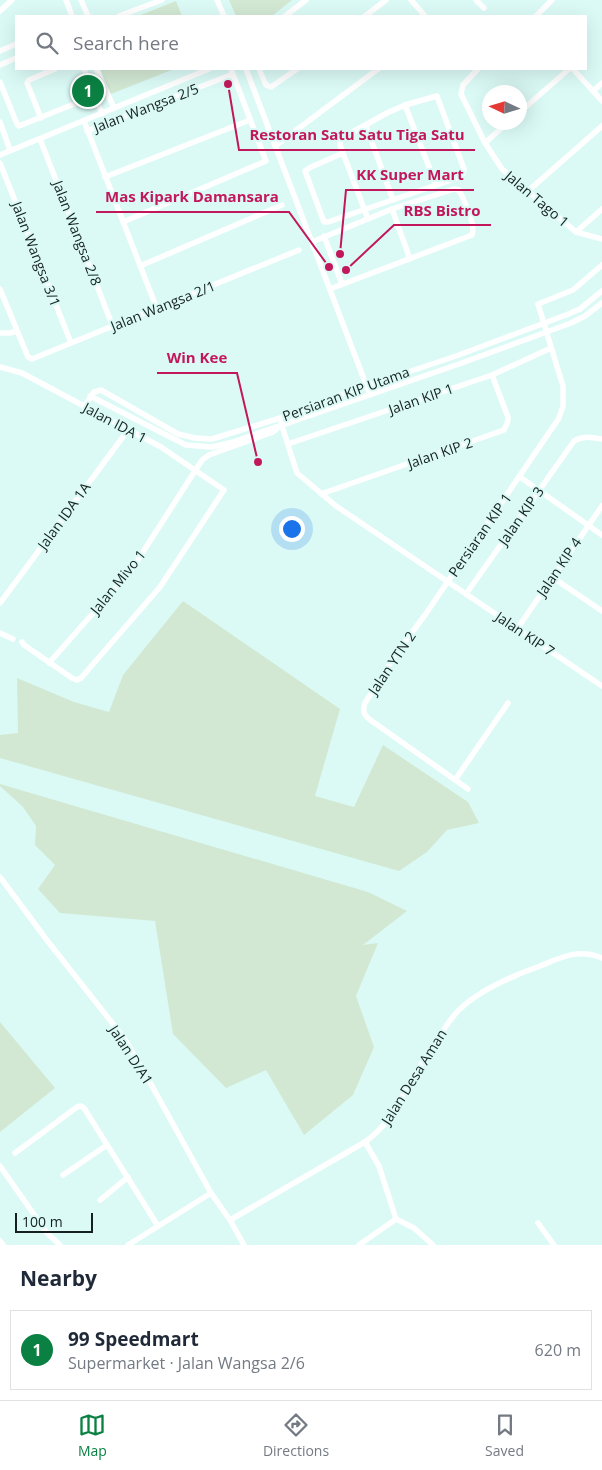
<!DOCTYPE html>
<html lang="en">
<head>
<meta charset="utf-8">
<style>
  :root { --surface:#fff; --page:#f2f2f3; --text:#1f2937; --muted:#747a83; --line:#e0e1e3; --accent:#0b8043 }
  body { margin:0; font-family:"Open Sans",sans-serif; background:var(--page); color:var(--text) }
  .compass { position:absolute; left:482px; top:85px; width:45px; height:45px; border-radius:50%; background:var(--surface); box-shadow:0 5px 20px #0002; rotate:274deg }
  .scale { position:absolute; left:15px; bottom:12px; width:78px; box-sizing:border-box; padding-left:5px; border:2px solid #15211f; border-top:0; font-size:14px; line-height:18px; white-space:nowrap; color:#15211f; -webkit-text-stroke:4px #dbfaf6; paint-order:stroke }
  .you { position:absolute; left:291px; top:528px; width:18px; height:18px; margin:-12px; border:4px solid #fff; border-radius:50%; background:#1a73e8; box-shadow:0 0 0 8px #1a73e833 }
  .badge { display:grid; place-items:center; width:32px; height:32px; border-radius:50%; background:var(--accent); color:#fff; font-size:16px; font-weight:700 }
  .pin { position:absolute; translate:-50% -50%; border:2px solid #fff; box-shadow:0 1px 5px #0006 }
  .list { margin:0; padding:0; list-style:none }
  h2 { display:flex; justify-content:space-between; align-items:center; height:65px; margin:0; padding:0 20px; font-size:21px }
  h2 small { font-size:16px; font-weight:400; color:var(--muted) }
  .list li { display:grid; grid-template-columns:32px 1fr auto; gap:15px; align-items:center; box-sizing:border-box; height:80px; margin:0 10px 10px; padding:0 10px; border:1px solid var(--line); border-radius:0px }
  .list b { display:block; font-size:19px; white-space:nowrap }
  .list p { margin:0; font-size:16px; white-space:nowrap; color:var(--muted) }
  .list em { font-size:16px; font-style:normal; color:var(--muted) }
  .icon { flex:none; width:28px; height:28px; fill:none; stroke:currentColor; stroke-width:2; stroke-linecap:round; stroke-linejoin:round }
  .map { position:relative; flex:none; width:602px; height:1245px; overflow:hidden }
  .search { position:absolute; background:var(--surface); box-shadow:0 5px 20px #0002; left:15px; right:15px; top:15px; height:55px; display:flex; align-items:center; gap:12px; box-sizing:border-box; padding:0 18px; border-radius:0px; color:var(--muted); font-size:19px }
  .sheet { height:155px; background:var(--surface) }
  nav { display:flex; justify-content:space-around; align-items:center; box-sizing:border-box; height:70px; border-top:1px solid var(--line); background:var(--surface); font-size:14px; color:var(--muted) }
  nav a { display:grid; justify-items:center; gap:2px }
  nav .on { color:var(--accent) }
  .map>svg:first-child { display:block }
  .green { fill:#d2e8d3 }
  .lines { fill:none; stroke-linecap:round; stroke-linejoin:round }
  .minor { stroke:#fff; stroke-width:5.5 }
  .labels { text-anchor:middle; stroke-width:4; stroke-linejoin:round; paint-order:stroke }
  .street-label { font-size:14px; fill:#15211f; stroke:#dbfaf6 }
  .leader { fill:none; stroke:#c2185b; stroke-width:2 }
  .callout-dot { fill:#c2185b; stroke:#dbfaf6; stroke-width:2 }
  .callout-label { font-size:15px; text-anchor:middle; font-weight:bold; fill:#c2185b; stroke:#dbfaf6; stroke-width:4; stroke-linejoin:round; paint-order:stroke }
</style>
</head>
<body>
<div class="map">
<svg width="602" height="1245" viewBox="0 0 602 1245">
  <rect width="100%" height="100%" fill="#dbfaf6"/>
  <g class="green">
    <path d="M229,0H292L272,16H236Z"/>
    <path d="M176,1L182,16H138Z"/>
    <path d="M100,69H174L111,94Z"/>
    <path d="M183,601L340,709L315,796L354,807L383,745L468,802L479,823L447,830L427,852L399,871L0,758V735L18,733L17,678L74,702L109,712L123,675Z"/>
    <path d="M0,784L368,892L407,911L363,945L378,943L356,996L374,1047L353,1095L304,1135L266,1070L226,1088L173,1034L155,921L60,913L38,889L55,865L35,845L36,826L23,807L0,786Z"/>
    <path d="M0,1022L55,1088L0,1132Z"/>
  </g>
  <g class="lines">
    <g class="minor">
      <path d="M66,0L72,16"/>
      <path d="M81,0L88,16"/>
      <path d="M217,0L224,16"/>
      <path d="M411,0L425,16"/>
      <path d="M476,0L484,8"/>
      <path d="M0,11L12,0"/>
      <path d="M119,16L162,0"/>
      <path d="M285,16L306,0"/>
      <path d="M365,16L386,0"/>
      <path d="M536,16L552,0"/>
      <path d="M0,51L16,44"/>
      <path d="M0,65L16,58"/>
      <path d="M84,69L102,114"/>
      <path d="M96,69L114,108"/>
      <path d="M246,69L370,395"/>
      <path d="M259,69L266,85L271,87L297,69"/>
      <path d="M478,69L463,85L461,94L485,143L502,169L576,232L602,239"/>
      <path d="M573,69L602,101"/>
      <path d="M0,82L17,124L19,126L94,96"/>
      <path d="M593,91L602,83"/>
      <path d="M405,105L436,185"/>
      <path d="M520,112L569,69"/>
      <path d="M41,118L27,83L29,80L55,69"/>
      <path d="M84,121L157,309"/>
      <path d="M0,122L10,150"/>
      <path d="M366,126L393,200"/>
      <path d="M87,131L233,74"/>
      <path d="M40,139L113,327"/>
      <path d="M485,143L508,122"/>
      <path d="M275,146L378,69"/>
      <path d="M343,153L309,168L305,171L324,222H328L460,177L463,174L464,169L437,96L405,105L387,113L340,139V145L343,153L368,219"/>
      <path d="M0,155L209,69"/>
      <path d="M0,163L71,343"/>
      <path d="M105,177L250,120"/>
      <path d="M528,191L602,126"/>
      <path d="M392,209L410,259"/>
      <path d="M123,222L266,161L231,69"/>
      <path d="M576,232L602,209"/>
      <path d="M324,236L342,284"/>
      <path d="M312,242L392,209L454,189L459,190C464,200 476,225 472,235L330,289"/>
      <path d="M140,266L282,205"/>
      <path d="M0,289L28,357L32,359L299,250"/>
      <path d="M0,333H10L17,331"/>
      <path d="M0,367L22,373L161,447L224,490L160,587L81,678L77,680L72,678L24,645L22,642"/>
      <path d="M90,396L186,445L212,447L233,442L459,364L571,323L585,316L602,303"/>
      <path d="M84,407L94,392L101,390L178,434L195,438L212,439L280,418L348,392L456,356L566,315L580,309L602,291"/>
      <path d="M281,423L297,473L336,506L602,686"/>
      <path d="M288,444L492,375L551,348"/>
      <path d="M520,477L602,535"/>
      <path d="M321,494L504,430L508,421V417L492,375"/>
      <path d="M552,577L602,611"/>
      <path d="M466,594L574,441C582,435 593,438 602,439"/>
      <path d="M0,603L128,430"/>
      <path d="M517,629L602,506"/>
      <path d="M0,633L13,639"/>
      <path d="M49,663L132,569L202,460L209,455L273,432L280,426"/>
      <path d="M455,780L508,703"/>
      <path d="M468,789L369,719C363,714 363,710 365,703L396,654L425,615L559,418L563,406V386L538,304L573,290L602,265"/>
      <path d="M0,877L46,939L124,1038L146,1075L211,1193L230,1220L244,1245"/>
      <path d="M365,1142L379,1166L396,1219L414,1228L433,1245"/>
      <path d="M15,1153L77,1107L81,1106L84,1108L158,1226"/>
      <path d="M0,1166L47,1233L60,1245"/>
      <path d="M63,1175L107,1145"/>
      <path d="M100,1200L128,1177"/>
      <path d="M230,1220L365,1142C391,1123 396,1105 412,1079C420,1065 429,1053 437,1040C444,1030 450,1018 460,1009C481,989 512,976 540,966C562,957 579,948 602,958"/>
      <path d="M538,1223L554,1245"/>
      <path d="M0,1241L3,1245"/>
      <path d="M128,1245L211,1193"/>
      <path d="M359,1245L396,1219"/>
    </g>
  </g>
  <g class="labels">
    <g class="street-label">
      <text transform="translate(146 108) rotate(-21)" y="5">Jalan Wangsa 2/5</text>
      <text transform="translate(537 199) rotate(40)" y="5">Jalan Tago 1</text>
      <text transform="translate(77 233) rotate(69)" y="5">Jalan Wangsa 2/8</text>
      <text transform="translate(36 254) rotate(69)" y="5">Jalan Wangsa 3/1</text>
      <text transform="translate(163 306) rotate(-22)" y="5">Jalan Wangsa 2/1</text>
      <text transform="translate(346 394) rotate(-20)" y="5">Persiaran KIP Utama</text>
      <text transform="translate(421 399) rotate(-19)" y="5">Jalan KIP 1</text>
      <text transform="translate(115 423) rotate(28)" y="5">Jalan IDA 1</text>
      <text transform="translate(440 453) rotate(-19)" y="5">Jalan KIP 2</text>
      <text transform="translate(64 516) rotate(-54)" y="5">Jalan IDA 1A</text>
      <text transform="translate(521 516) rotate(-55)" y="5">Jalan KIP 3</text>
      <text transform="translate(480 535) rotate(-55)" y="5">Persiaran KIP 1</text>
      <text transform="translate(559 567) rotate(-56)" y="5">Jalan KIP 4</text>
      <text transform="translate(118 582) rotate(-51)" y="5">Jalan Mivo 1</text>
      <text transform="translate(525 634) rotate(34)" y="5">Jalan KIP 7</text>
      <text transform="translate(392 663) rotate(-56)" y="5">Jalan YTN 2</text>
      <text transform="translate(131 1055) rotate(57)" y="5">Jalan D/A1</text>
      <text transform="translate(414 1077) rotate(-58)" y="5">Jalan Desa Aman</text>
    </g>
  </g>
  <path class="leader" d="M228 84L239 150H475M340 254L346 190H474M329 267L289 212H96M346 270L394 225H491M258 462L237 373H157"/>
  <g class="callout-dot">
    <circle cx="228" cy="84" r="5"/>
    <circle cx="340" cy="254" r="5"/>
    <circle cx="329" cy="267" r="5"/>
    <circle cx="346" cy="270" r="5"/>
    <circle cx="258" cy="462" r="5"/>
  </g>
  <g class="callout-label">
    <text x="357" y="140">Restoran Satu Satu Tiga Satu</text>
    <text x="410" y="180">KK Super Mart</text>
    <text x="192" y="202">Mas Kipark Damansara</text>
    <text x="442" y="216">RBS Bistro</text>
    <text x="197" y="363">Win Kee</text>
  </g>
</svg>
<svg class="compass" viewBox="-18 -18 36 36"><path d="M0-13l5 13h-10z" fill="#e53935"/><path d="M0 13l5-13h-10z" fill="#747a83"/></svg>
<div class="scale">100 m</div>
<div class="you"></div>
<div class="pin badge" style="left:88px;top:91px">1</div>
<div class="search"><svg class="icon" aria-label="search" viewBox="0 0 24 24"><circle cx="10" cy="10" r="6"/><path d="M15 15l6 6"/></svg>Search here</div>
</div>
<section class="sheet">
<h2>Nearby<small></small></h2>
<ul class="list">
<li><span class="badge">1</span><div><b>99 Speedmart</b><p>Supermarket · Jalan Wangsa 2/6</p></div><em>620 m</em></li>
</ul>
</section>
<nav>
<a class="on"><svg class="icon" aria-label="map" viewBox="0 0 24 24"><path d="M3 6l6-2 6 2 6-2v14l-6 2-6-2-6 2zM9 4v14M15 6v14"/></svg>Map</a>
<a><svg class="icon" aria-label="directions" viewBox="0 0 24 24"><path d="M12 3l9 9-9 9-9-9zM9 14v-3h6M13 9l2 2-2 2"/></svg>Directions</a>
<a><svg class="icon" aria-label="saved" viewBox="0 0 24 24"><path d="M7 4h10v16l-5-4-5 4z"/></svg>Saved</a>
</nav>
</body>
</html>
